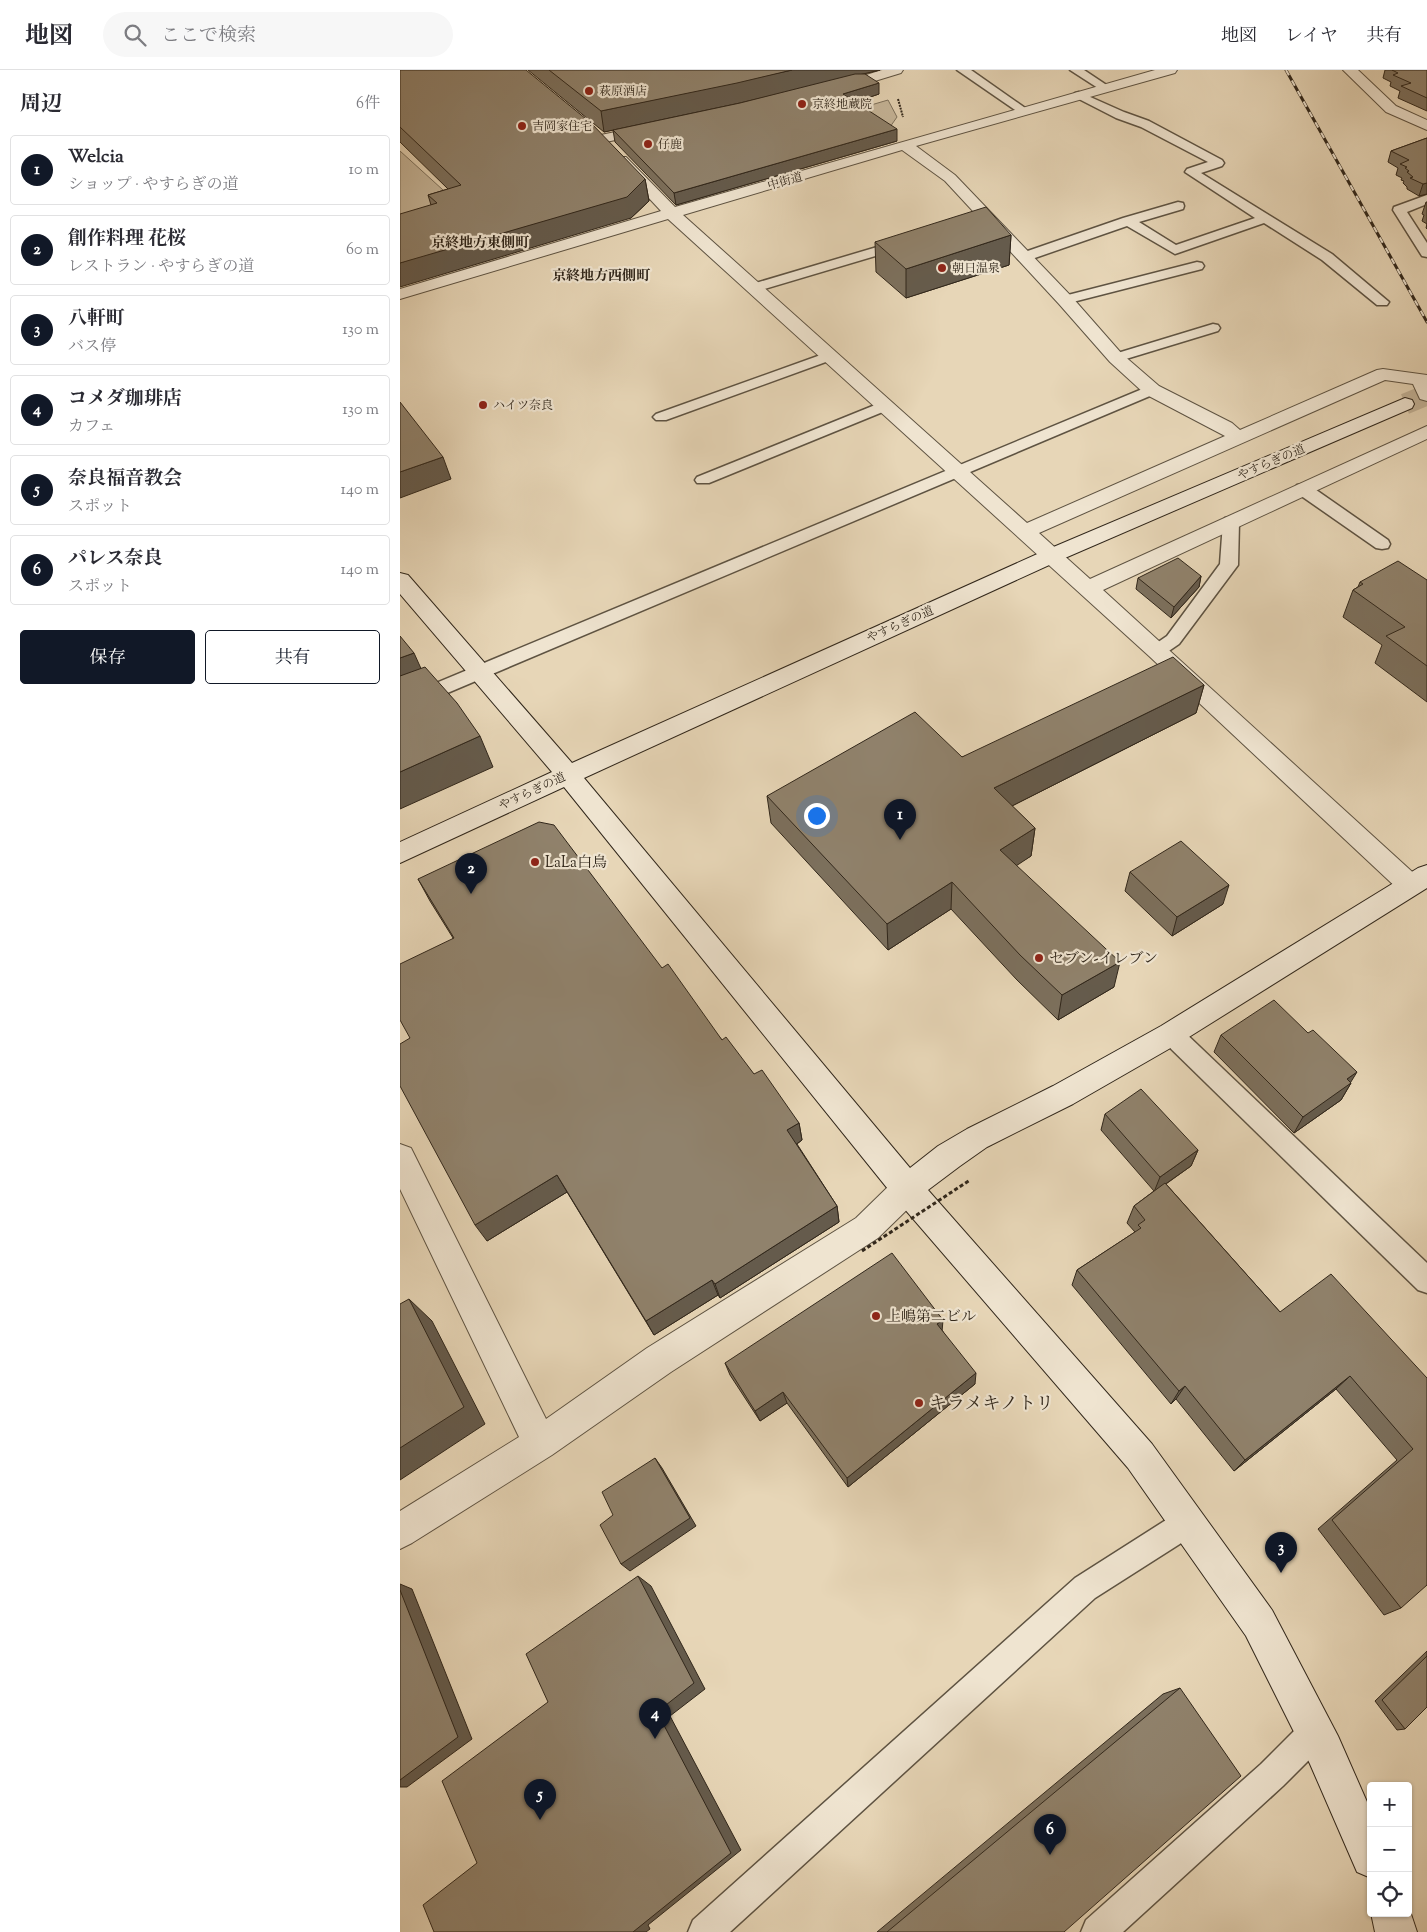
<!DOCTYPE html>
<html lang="ja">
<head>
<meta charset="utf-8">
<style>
  :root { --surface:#fff; --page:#f7f7f7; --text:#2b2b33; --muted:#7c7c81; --line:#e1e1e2; --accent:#111827 }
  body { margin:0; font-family:"Sorts Mill Goudy","Noto Serif JP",serif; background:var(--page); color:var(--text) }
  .controls { position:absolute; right:15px; bottom:15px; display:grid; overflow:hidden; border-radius:5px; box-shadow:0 1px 4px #0004 }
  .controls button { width:45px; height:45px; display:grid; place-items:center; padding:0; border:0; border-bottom:1px solid var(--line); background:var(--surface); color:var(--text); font:25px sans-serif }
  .you { position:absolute; left:416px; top:745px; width:18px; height:18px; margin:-12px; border:4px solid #fff; border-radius:50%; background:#1a73e8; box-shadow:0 0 0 8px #1a73e833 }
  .badge { display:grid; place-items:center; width:32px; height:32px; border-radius:50%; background:var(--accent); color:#fff; font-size:16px; font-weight:700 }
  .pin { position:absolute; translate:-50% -41px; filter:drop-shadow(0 1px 2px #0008) }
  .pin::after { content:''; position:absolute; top:26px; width:18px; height:15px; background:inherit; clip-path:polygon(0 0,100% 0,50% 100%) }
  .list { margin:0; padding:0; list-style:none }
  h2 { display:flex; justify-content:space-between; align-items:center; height:65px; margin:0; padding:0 20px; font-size:21px }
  h2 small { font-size:16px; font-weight:400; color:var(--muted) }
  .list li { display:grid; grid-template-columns:32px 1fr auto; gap:15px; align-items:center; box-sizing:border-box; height:70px; margin:0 10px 10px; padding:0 10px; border:1px solid var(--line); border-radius:5px }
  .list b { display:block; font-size:19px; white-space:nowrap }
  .list p { margin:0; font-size:16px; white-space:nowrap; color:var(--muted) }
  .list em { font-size:16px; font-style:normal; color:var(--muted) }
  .actions { display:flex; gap:10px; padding:15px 20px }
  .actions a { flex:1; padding:11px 0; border:1px solid var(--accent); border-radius:5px; text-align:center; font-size:18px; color:var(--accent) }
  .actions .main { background:var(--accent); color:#fff }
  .icon { flex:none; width:28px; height:28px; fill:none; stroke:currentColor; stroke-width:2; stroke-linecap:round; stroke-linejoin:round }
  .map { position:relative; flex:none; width:1027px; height:1862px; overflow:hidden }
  header { display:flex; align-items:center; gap:30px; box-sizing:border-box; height:70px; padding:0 25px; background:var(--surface); border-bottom:1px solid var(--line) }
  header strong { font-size:24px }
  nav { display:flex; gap:28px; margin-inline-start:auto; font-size:18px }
  .search { width:350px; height:45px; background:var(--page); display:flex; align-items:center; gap:12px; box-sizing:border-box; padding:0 18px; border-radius:28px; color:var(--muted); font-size:19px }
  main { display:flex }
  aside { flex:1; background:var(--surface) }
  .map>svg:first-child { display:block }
  .green { fill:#c8b89c; stroke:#7c705c }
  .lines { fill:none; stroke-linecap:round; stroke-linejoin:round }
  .secondary-tunnel { stroke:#c3b398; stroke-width:21; stroke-dasharray:21 11; stroke-linecap:butt }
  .lane-casing { stroke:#5e5342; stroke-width:3 }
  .street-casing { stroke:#5e5342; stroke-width:2 }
  .secondary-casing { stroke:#31271b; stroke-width:2 }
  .path { stroke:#31271b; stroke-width:2; stroke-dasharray:2 1; stroke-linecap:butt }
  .lane { fill:#efe4d0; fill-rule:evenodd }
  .street { fill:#efe4d0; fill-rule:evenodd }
  .secondary { fill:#efe4d0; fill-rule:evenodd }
  .rail-casing { stroke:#31271b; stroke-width:3 }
  .rail { stroke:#efe4d0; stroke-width:2; stroke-dasharray:6; stroke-linecap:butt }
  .path-bridge { stroke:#31271b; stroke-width:3; stroke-dasharray:4 2.5; stroke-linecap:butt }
  .wall { fill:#7c705d; stroke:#31271b }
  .shaded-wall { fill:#655b4c; stroke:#31271b }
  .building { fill:#90826c; stroke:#31271b }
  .poi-dot { fill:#8f2418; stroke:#efe4d0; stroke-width:2 }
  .labels { text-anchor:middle; stroke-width:4.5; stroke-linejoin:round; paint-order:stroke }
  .far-poi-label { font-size:12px; fill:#31271b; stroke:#efe4d0; text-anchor:start }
  .far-street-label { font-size:12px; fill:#31271b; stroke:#efe4d0 }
  .far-neighbourhood-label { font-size:14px; font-weight:bold; fill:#31271b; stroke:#efe4d0 }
  .poi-label { font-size:15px; fill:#31271b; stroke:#efe4d0; text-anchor:start }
  .near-poi-label { font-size:18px; fill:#31271b; stroke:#efe4d0; text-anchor:start }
</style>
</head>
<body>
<header>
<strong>地図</strong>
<div class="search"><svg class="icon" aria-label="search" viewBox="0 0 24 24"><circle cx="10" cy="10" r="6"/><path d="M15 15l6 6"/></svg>ここで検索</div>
<nav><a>地図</a><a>レイヤ</a><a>共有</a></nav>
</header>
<main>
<aside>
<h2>周辺<small>6件</small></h2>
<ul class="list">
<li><span class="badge">1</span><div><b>Welcia</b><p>ショップ · やすらぎの道</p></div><em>10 m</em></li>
<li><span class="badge">2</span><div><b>創作料理 花桜</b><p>レストラン · やすらぎの道</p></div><em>60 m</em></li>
<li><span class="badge">3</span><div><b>八軒町</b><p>バス停</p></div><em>130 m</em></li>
<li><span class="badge">4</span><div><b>コメダ珈琲店</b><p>カフェ</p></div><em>130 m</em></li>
<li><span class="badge">5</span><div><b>奈良福音教会</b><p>スポット</p></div><em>140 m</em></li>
<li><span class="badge">6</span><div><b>パレス奈良</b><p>スポット</p></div><em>140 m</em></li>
</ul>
<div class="actions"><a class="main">保存</a><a>共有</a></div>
</aside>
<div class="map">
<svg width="1027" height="1862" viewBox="0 0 1027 1862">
  <rect width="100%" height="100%" fill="#e7d6b7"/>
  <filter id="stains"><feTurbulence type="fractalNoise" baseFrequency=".004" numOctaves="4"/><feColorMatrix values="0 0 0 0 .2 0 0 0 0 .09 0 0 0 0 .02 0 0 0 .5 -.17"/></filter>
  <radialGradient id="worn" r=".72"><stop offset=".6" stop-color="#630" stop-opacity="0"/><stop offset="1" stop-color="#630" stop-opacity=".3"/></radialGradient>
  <g class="green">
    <path d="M488,30L497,47L490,57L437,45Z"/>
    <path d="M0,81L64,139L0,156Z"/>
  </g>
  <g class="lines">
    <path class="secondary-tunnel" d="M1005,334L1027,325"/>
    <defs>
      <g id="lane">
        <path d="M557,0H571L628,40L626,42H618Z"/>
        <path d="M670,0H684L711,18L709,20H701Z"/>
        <path d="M679,22L724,42L749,51L822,90L824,93L822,96L801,103L932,184L989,232L987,235H977L922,190L864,153L775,184L727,156L629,190H619L617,187L619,184L723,148L778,132L783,133L784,136L783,139L739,152L776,175L855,148L785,102L787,99L808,92L741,57L716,48L675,27L673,25L675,23Z"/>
        <path d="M1027,125V134L1007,142L1027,173V187L1022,186L993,140L994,137Z"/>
        <path d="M504,169L509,170L511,173L509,176L354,222L347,218L349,215Z"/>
        <path d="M797,192L802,193L804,196L802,199L665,234L658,230L660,227Z"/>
        <path d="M813,254L818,255L820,258L818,261L716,292L711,291L709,288L711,285Z"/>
        <path d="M429,282L434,283L436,286L434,289L266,350H256L253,347L256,344Z"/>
        <path d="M752,315L757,317L760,320L757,323L0,643V628Z"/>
        <path d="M485,331L490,333L493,336L490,339L309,413H297L295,410L297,407Z"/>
        <path d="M903,414L909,415L988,470L990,474L988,478L982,479L976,478L897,423L895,419L897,415Z"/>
        <path d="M831,447L837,448L839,452L838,495L835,499L779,574L763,585L757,587L751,585L748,581L751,577L767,566L820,494L823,452L825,448Z"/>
        <path d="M771,954L779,957L1027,1193V1223L1018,1220L763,971L760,964L763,957Z"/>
        <path d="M787,1439L797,1443L801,1453L797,1463L695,1528L330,1862H288L293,1850L675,1508L777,1443Z"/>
        <path d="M915,1646L926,1651L931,1662L926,1673L883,1716L723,1862H681L686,1850L861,1694L904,1651Z"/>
      </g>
      <g id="street">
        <path d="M482,0H503L501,3L465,14L435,19L428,15L430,12L463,6Z"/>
        <path d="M755,0H777L775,3L516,76L555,105L671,226L722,284L759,316L832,353L840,360L977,300L983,299L1027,305V331L1020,329L1013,314L985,310L639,463L690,509L1027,356V369L703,520L1019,808L1023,815L1019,822L1010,825L1001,822L749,586L268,149L0,229V219L261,141L216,93L213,90L216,87H226L275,137ZM502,80L545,111L659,234L710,292L745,324L825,366L627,453L283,145Z"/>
        <path d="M943,0H958L996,36L1027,50V60L986,42Z"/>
        <path d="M249,55L254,56L256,59L254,62L201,73L196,72L194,69L196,66Z"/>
        <path d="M0,1074L11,1078L146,1349L247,1278L456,1148L496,1109L507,1105L518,1109L522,1119L518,1129L478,1168L271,1302L152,1385L12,1473L0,1479V1441L119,1367L0,1119Z"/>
      </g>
      <g id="secondary">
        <path d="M1005,328L1012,330L1014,334L1012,338L658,491L184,708L510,1098L538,1076L567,1059L653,1016L761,956L1018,798L1027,795V818L781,972L673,1034L587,1077L560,1096L528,1120L752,1374L872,1540L938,1666L971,1741V1808L957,1802L910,1694L846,1566L728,1398L496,1129L164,717L0,793V772L152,702L0,524V503L8,505L172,693L644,481Z"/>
        <path d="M1008,1835L1017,1862H975L971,1843V1842L1008,1843Z"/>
      </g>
    </defs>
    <use href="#lane" class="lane-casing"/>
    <use href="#street" class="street-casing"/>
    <use href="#secondary" class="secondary-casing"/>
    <path class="path" d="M498,29L503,47"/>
    <use href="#lane" class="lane"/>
    <use href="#street" class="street"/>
    <use href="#secondary" class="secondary"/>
    <defs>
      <path id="rail" d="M886,0L1027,252"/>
    </defs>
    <use href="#rail" class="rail-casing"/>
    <use href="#rail" class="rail"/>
    <path class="path-bridge" d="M462,1181L570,1110"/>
  </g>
  <g class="wall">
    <path d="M0,0L245,109L249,131L231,148L31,135L28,125L48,119L0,72Z"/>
    <path d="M128,0H480L463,4L479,24L455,32L497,71L276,135L215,72L213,60L204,62Z"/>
    <path d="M985,0H1027V41L998,28L1000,21L990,16L991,12L983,8Z"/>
    <path d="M1027,68V124L1019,126L1007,119V117L1003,113L1004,111L1001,110L1002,108L996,105L998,98L988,92L991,81Z"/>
    <path d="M1026,132H1027V159L1026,158L1027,154L1022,151L1024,145L1022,144Z"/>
    <path d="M611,165L609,195L506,228L476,202L475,172Z"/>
    <path d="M801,506L799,517L771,548L736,519L738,508Z"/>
    <path d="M1027,510V632L975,593L982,575L943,547L953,520L958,517L960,512Z"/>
    <path d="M804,615L796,643L612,736L635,758L631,786L616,795L714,917L658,950L617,910L551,839L488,880L371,753L367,726L562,687Z"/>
    <path d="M730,802L823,834L772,866L725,821Z"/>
    <path d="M18,809L262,898L322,970L399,1053L402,1070L397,1074L437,1136L439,1152L320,1228L318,1225L254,1265L167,1122L87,1171L10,968L53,868L30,831Z"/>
    <path d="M821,965L950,1012L951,1013L941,1030L894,1063L814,982Z"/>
    <path d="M705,1044L798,1080L791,1096L766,1114L880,1242L1027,1308L1001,1538L984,1545L918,1459L997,1390L936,1319L834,1401L776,1329L771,1334L672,1215L677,1200L735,1162L727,1153L734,1136L754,1121L701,1060Z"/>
    <path d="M542,1260L575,1314L448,1417L387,1333L360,1351L330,1305L325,1293Z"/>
    <path d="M1027,1581V1637L1005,1659L997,1660L975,1631Z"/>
    <path d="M780,1618L664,1862H477L763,1624Z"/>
  </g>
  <g class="shaded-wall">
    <path d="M392,0H480L340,33L204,62L201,41Z"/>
    <path d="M479,13V24L444,36L443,24Z"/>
    <path d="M497,59V71L276,135L274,123Z"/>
    <path d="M245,109L249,131L231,148L0,217V193Z"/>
    <path d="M1027,113V124L1019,126L1023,114Z"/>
    <path d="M611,165L609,195L506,228V199Z"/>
    <path d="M43,387L51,409L0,428V402Z"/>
    <path d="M801,506L799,517L771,548L774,537Z"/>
    <path d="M14,583L28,614L0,626V588Z"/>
    <path d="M804,615L796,643L592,746L594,718Z"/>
    <path d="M80,666L93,697L0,739V702Z"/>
    <path d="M635,758L631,786L598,808L600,780Z"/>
    <path d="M552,812L551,839L488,880L487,854Z"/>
    <path d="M829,815L823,834L772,866L777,847Z"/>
    <path d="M720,892L714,917L658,950L662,925Z"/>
    <path d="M957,1002L949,1015L951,1013L941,1030L894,1063L903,1047L947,1009Z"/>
    <path d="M399,1053L402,1070L391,1078L387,1060Z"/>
    <path d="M798,1080L791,1096L754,1122L760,1107Z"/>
    <path d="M157,1105L167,1122L87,1171L75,1155Z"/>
    <path d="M437,1136L439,1152L320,1228L315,1214Z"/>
    <path d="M312,1210L318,1225L254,1265L246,1251Z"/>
    <path d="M9,1229L32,1251L85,1354L0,1410V1378Z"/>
    <path d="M543,1250L542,1262L537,1254Z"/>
    <path d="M576,1303L575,1314L448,1417L447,1408Z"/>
    <path d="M950,1306L936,1319L834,1401L845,1390Z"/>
    <path d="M785,1316L776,1329L771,1334L779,1321Z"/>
    <path d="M383,1322L387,1333L360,1351L355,1341Z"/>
    <path d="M255,1388L262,1398L296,1456L230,1501L221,1494Z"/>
    <path d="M238,1506L251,1516L305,1619L270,1646L341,1780L248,1855L250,1859L246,1862H233L257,1642Z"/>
    <path d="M0,1514L12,1519L72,1669L7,1717H0Z"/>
  </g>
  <g class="building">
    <path d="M0,0H126L191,53L245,109L227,127L0,193V144L37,133L28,125L61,115L0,57Z"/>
    <path d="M149,0H392L337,13L201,41Z"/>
    <path d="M992,0H1027V28L1001,16L1011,13L993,5L998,3Z"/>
    <path d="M455,4H465L479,13L443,24L497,59L274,123L213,60L340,33Z"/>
    <path d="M1027,68V113L1023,114L1010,108L1013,107L1007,102L1009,101L1005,98L1007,97L1000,94L1009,90L991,81Z"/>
    <path d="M586,137L611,165L506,199L475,172Z"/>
    <path d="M0,332L43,387L0,402Z"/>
    <path d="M778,488L801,506L774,537L738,508Z"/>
    <path d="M998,491L1027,510V596L986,566L1005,557L953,520L963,514L960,512Z"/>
    <path d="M0,566L14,583L0,588Z"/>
    <path d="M773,587L804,615L594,718L635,758L600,780L720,892L662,925L620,885L552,812L487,854L367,726L515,642L562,687Z"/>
    <path d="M25,597L57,633L80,666L0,702V606Z"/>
    <path d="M139,752L154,755L262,898L268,894L322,970L326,967L354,1004L362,1000L399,1053L387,1060L437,1136L315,1214L312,1210L246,1251L157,1105L75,1155L0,1016V974L10,968L0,950V894L54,868L18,809Z"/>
    <path d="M781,771L829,815L777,847L730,802Z"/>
    <path d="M874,930L908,963L913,960L957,1002L947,1009L951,1013L903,1047L821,965Z"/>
    <path d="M741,1019L798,1080L760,1107L705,1044Z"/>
    <path d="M765,1113L880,1242L931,1204L1027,1308V1515L1001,1538L932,1450L1013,1379L950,1306L845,1390L785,1316L779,1321L677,1200L741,1158L738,1155L745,1150L734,1136Z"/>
    <path d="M492,1183L543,1250L537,1254L576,1303L447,1408L383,1322L355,1341L325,1293Z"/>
    <path d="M9,1229L64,1337L0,1378V1234Z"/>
    <path d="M255,1388L290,1448L221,1494L200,1455L213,1445L202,1422Z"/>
    <path d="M238,1506L294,1613L257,1642L331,1783L233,1862H34L23,1835L77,1793L42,1711L148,1632L126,1584Z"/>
    <path d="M0,1520L58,1667L0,1710Z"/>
    <path d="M1027,1586V1637L1005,1659L982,1630Z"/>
    <path d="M780,1618L841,1706L664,1862H487Z"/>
  </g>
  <g class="poi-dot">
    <circle cx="189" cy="21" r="5"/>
    <circle cx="402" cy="34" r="5"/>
    <circle cx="122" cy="56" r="5"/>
    <circle cx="248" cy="74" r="5"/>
    <circle cx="542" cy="198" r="5"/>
    <circle cx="83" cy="335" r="5"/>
    <circle cx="135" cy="792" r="5"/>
    <circle cx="639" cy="888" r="5"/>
    <circle cx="476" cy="1246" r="5"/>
    <circle cx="519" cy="1333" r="5"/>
  </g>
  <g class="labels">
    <g class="far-poi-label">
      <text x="199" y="25">萩原酒店</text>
      <text x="412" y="38">京終地蔵院</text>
      <text x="132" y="60">吉岡家住宅</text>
      <text x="258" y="78">仔鹿</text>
      <text x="552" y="202">朝日温泉</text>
      <text x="93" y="339">ハイツ奈良</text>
    </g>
    <g class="far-street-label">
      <text transform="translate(385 111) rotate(-16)" y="4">中街道</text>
      <text transform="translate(871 392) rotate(-23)" y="4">やすらぎの道</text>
      <text transform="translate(500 554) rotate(-24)" y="4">やすらぎの道</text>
      <text transform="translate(132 721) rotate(-25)" y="4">やすらぎの道</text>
    </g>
    <g class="far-neighbourhood-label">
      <text x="80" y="177">京終地方東側町</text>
      <text x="201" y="210">京終地方西側町</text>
    </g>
    <g class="poi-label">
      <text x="145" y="797">LaLa白鳥</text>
      <text x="649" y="893">セブン-イレブン</text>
      <text x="486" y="1251">上嶋第二ビル</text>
    </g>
    <g class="near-poi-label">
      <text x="529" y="1339">キラメキノトリ</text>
    </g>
  </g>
  <rect width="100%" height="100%" filter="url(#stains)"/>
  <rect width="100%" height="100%" fill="url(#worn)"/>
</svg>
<div class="controls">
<button>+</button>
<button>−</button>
<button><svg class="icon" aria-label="locate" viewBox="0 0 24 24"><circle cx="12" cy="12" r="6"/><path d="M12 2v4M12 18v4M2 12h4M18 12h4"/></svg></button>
</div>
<div class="you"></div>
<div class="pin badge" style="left:500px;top:770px">1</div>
<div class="pin badge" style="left:71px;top:824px">2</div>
<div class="pin badge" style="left:881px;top:1503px">3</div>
<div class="pin badge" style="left:255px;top:1669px">4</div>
<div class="pin badge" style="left:140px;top:1750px">5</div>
<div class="pin badge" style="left:650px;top:1785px">6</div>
</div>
</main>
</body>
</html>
